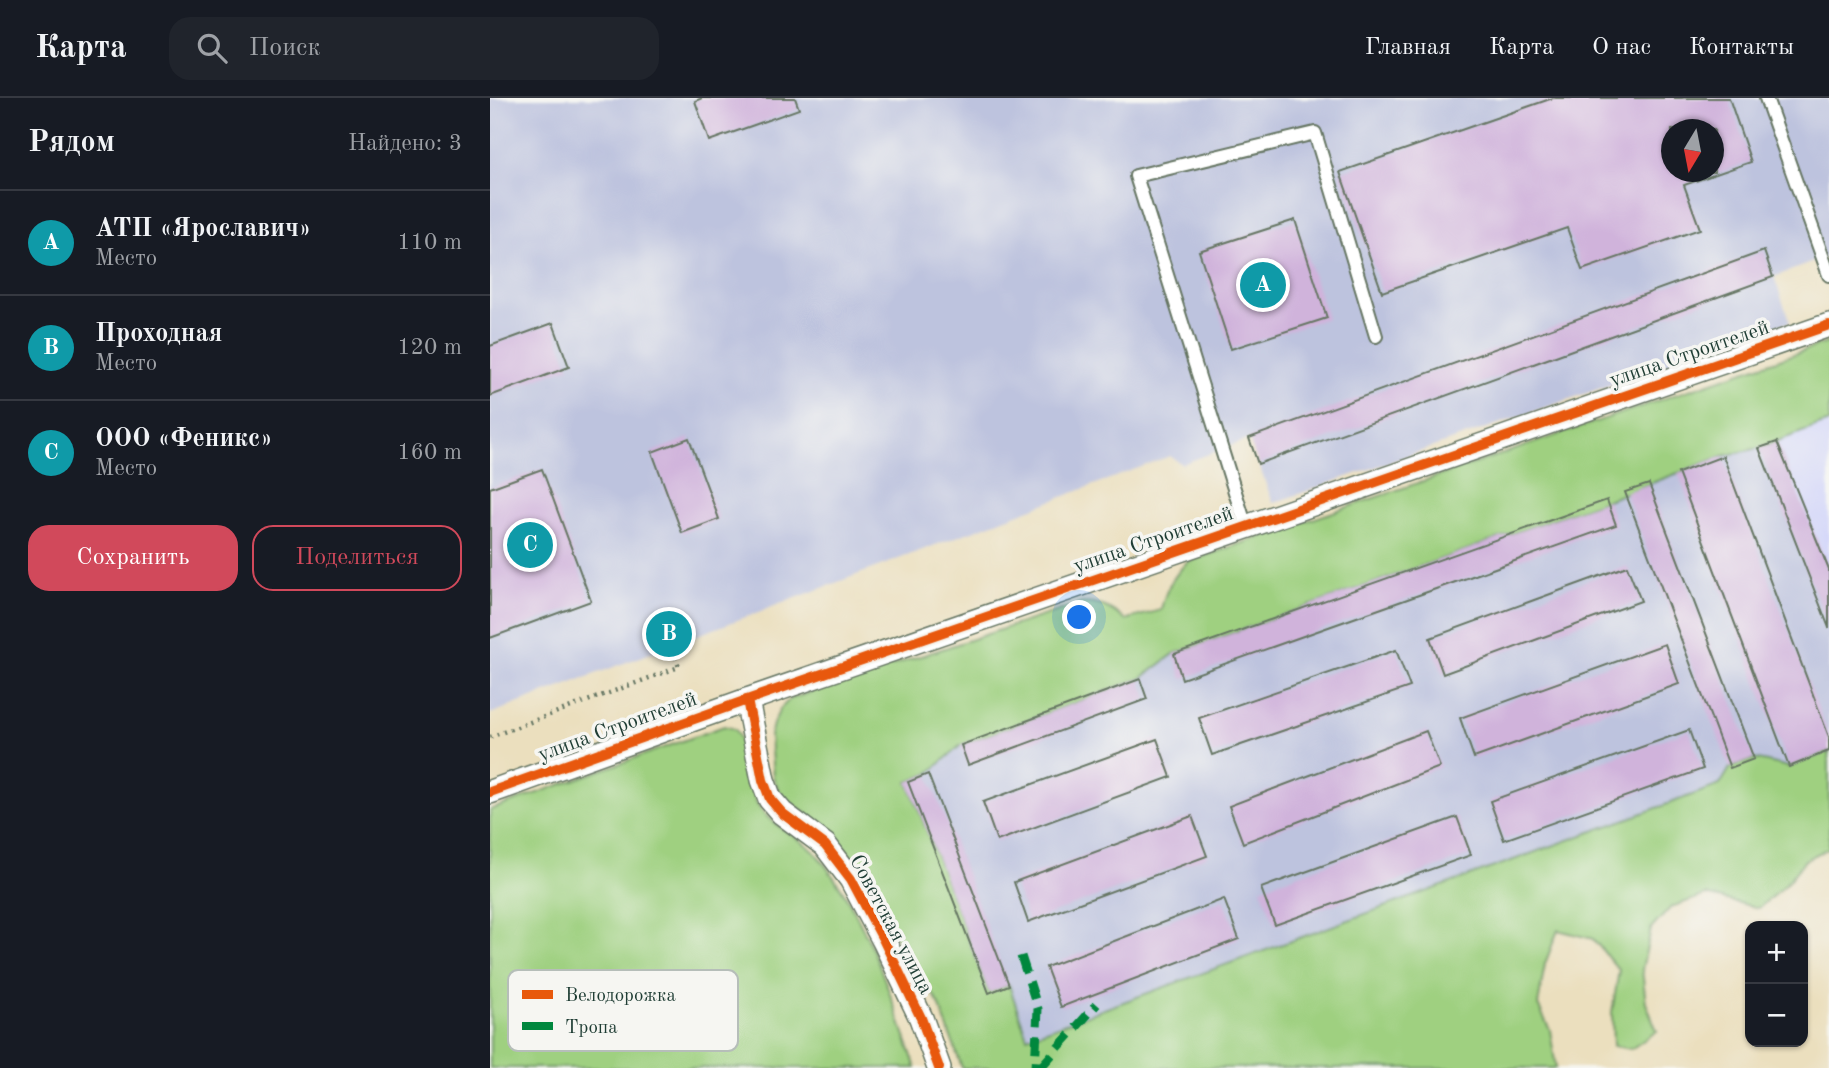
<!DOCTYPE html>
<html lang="ru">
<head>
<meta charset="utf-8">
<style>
  :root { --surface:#171b24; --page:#20242c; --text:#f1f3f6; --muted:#9ea1a6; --line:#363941; --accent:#d1495b }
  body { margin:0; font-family:"Old Standard TT",serif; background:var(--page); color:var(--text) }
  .controls { position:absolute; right:21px; bottom:21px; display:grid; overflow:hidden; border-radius:14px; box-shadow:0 2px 5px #0004 }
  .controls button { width:63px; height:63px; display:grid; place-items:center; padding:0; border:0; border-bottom:2px solid var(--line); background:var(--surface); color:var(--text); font:35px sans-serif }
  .compass { position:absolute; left:1171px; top:21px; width:63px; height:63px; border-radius:50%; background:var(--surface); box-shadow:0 2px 5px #0004; rotate:190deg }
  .you { position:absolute; left:590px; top:520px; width:24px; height:24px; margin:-18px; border:5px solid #fff; border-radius:50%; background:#1a73e8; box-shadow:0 0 0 10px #1a73e833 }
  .badge { display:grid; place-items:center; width:46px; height:46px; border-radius:50%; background:var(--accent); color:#fff; font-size:23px; font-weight:700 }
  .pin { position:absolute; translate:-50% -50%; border:4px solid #fff; box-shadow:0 2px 7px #0006 }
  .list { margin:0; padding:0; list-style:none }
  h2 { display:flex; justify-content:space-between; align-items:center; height:91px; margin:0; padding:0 28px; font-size:30px }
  h2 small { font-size:23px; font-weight:400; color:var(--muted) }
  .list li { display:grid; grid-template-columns:46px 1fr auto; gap:21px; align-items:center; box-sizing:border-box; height:105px; padding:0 28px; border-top:2px solid var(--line) }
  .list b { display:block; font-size:26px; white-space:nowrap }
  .list p { margin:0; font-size:23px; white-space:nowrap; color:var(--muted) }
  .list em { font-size:23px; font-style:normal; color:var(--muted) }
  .actions { display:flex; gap:14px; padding:21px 28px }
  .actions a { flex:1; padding:16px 0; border:2px solid var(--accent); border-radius:21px; text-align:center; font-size:24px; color:var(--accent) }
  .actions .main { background:var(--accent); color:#fff }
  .icon { flex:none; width:38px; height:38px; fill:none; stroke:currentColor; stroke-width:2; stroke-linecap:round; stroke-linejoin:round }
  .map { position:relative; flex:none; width:1339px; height:970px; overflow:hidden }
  header { display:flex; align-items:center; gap:42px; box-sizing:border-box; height:98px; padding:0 35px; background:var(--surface); border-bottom:2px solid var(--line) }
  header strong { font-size:33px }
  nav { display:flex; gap:38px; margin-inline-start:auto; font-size:24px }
  .search { width:490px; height:63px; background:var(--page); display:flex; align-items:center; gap:18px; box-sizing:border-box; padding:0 24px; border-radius:21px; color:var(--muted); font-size:26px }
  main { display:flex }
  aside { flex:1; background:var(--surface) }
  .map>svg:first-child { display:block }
  .built { fill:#d5d8f9 }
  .industrial { fill:#bdc3de; fill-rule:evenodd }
  .green { fill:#9fd080; stroke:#5f865a; stroke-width:2 }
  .building { fill:#d0b3db; fill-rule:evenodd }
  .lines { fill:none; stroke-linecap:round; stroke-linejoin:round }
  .lane-casing { stroke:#667664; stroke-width:16 }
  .street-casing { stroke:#667664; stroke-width:26 }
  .path { stroke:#667664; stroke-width:4.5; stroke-dasharray:2 5; stroke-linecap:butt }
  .lane { stroke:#fff; stroke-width:12 }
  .street { stroke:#fff; stroke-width:23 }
  .quiet { stroke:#00873e; stroke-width:9; stroke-dasharray:18 9; stroke-linecap:butt }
  .cycleway-casing { stroke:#f6f6f2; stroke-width:15 }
  .cycleway { stroke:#e8590c; stroke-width:10 }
  .labels { text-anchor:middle; stroke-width:7; stroke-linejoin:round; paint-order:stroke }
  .street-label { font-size:21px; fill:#1f3d34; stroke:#f6f6f2 }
  .key { fill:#f6f6f2; stroke:#b6beb9; stroke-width:2 }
  .key-label { font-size:19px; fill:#1f3d34 }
</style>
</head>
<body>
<header>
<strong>Карта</strong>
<div class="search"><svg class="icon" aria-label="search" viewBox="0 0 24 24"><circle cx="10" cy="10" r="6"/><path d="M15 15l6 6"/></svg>Поиск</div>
<nav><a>Главная</a><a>Карта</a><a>О нас</a><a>Контакты</a></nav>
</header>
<main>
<aside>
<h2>Рядом<small>Найдено: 3</small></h2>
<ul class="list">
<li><span class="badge" style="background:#0f9aa8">A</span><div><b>АТП «Ярославич»</b><p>Место</p></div><em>110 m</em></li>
<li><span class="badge" style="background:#0f9aa8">B</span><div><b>Проходная</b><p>Место</p></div><em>120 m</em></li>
<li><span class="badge" style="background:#0f9aa8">C</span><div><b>ООО «Феникс»</b><p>Место</p></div><em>160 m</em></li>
</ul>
<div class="actions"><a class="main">Сохранить</a><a>Поделиться</a></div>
</aside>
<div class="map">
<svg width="1339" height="970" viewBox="0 0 1339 970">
  <rect width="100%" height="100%" fill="#f6f6f2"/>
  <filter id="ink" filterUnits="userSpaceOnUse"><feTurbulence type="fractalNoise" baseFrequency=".0143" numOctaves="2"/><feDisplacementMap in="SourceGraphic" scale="14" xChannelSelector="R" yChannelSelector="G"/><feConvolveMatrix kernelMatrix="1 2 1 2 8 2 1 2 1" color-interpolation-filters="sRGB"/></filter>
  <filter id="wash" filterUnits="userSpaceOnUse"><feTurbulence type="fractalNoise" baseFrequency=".00686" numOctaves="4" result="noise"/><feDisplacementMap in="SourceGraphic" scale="28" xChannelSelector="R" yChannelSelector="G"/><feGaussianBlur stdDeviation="1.57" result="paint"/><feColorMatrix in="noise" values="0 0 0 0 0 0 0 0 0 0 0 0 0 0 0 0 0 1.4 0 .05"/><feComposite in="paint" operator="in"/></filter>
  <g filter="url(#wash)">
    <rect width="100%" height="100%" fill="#ebdfbe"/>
    <path class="built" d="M1339,324V472L1287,344Z"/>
    <g class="industrial">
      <path d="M0,0H1339V158L1284,179L1300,224L783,405L759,341L692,366L680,358L0,616ZM1182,32H1224V74H1182Z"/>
      <path d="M1287,344L1339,472V653L1299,669L1264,661L1240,670L1230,687L537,939L519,887L499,895L418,684L438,676L471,647L650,581L684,556L1117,402L1233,358Z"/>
    </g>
    <g class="green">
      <path d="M1339,244V324L1269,350L1233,358L1117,402L684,556L650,581L471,647L438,676L418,684L499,894L519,887L537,939L1230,687L1240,670L1264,661L1299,669L1339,653V750L1315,762L1294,788L1269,810L1216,797L1181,809L1161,831L1152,871L1156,905L1167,933L1141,951L1123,948L1122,914L1129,872L1103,841L1068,832L1055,866L1048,907L1060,932L1066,970H472L449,906L405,838L371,771L343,737L316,715L296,701L289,693L283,679L280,638L283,626L290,611L300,601L592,505C611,505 621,510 635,522L671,512C675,492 683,479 697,464Z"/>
      <path d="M234,628L245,631C256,650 257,672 263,692C264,697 265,703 268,707C282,731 311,737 328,758C378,819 400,897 426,970H0V712Z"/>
    </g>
    <g id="blocks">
      <g class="building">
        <path d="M212,0H305L309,11L219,43L205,3Z"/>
        <path d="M1063,0H1239L1261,64L1194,87L1210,131L1092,172L1077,130L892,194L850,74ZM1182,32H1224V74H1182Z"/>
        <path d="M805,122L837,220L741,251L709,153Z"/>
        <path d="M1274,153L1283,179L768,366L759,340Z"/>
        <path d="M63,225L79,269L0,298V248Z"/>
        <path d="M199,340L229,421L192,435L162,354Z"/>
        <path d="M1287,344L1339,472V530L1269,350Z"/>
        <path d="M1233,358L1339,639V653L1299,669L1188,375Z"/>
        <path d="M52,371L101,503L0,540V390Z"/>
        <path d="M1159,386L1264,661L1240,670L1135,394Z"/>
        <path d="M1117,402L1126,427L692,581L684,556Z"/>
        <path d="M1137,468L1151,503L953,576L940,540Z"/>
        <path d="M185,522L193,543L174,550L166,529Z"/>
        <path d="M1175,546L1189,586L984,660L970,620Z"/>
        <path d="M906,552L920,589L722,657L709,620Z"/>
        <path d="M650,581L657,601L478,667L471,647Z"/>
        <path d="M1199,632L1213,671L1014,742L1000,703Z"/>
        <path d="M936,633L950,669L753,745L739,708Z"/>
        <path d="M667,641L681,679L507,743L493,704Z"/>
        <path d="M438,676L519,887L499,895L418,684Z"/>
        <path d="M702,718L717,758L538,824L524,784Z"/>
        <path d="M967,719L981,757L785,827L771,790Z"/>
        <path d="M734,801L749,841L571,909L556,869Z"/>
      </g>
    </g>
  </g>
  <g filter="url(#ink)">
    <use href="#blocks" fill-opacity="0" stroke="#667664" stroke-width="2"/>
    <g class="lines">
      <defs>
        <g id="lane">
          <path d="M1276,0L1339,177"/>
          <path d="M756,429L646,78L825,35L886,238"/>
        </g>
        <g id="street">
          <path d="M257,602L273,682L280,701L292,715L335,747L361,781L394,843L431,920L449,970"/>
          <path d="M0,694L257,602L1339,227"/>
        </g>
      </defs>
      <use href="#lane" class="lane-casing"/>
      <use href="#street" class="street-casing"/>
      <path class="path" d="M0,639L189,569L181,548"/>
      <use href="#lane" class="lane"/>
      <use href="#street" class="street"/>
      <g class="quiet">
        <path d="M531,858L548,911L545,970"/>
        <path d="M550,970L607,906"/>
      </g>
      <defs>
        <g id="cycleway">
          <path d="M257,602L273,682L280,701L292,715L335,747L361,781L394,843L431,920L449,970"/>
          <path d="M0,694L257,602L1339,227"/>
        </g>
      </defs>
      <use href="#cycleway" class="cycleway-casing"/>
      <use href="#cycleway" class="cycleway"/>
    </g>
  </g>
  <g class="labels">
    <g class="street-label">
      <text transform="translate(1199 255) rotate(-19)" y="7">улица Строителей</text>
      <text transform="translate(663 441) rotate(-19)" y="7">улица Строителей</text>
      <text transform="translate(127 628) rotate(-20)" y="7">улица Строителей</text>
      <text transform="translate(402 826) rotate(62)" y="7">Советская улица</text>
    </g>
  </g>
  <rect x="18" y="872" width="230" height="81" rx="10" class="key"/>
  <rect x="32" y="892" width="31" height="9" fill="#e8590c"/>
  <rect x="32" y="924" width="31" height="8" fill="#00873e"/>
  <g class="key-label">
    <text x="75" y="903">Велодорожка</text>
    <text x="75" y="935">Тропа</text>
  </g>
</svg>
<div class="controls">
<button>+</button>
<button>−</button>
</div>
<svg class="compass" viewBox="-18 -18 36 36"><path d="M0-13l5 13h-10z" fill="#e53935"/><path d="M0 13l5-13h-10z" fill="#9ea1a6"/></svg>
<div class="you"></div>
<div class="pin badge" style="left:773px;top:187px;background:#0f9aa8">A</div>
<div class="pin badge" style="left:179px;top:536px;background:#0f9aa8">B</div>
<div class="pin badge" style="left:40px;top:447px;background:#0f9aa8">C</div>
</div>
</main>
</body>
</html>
